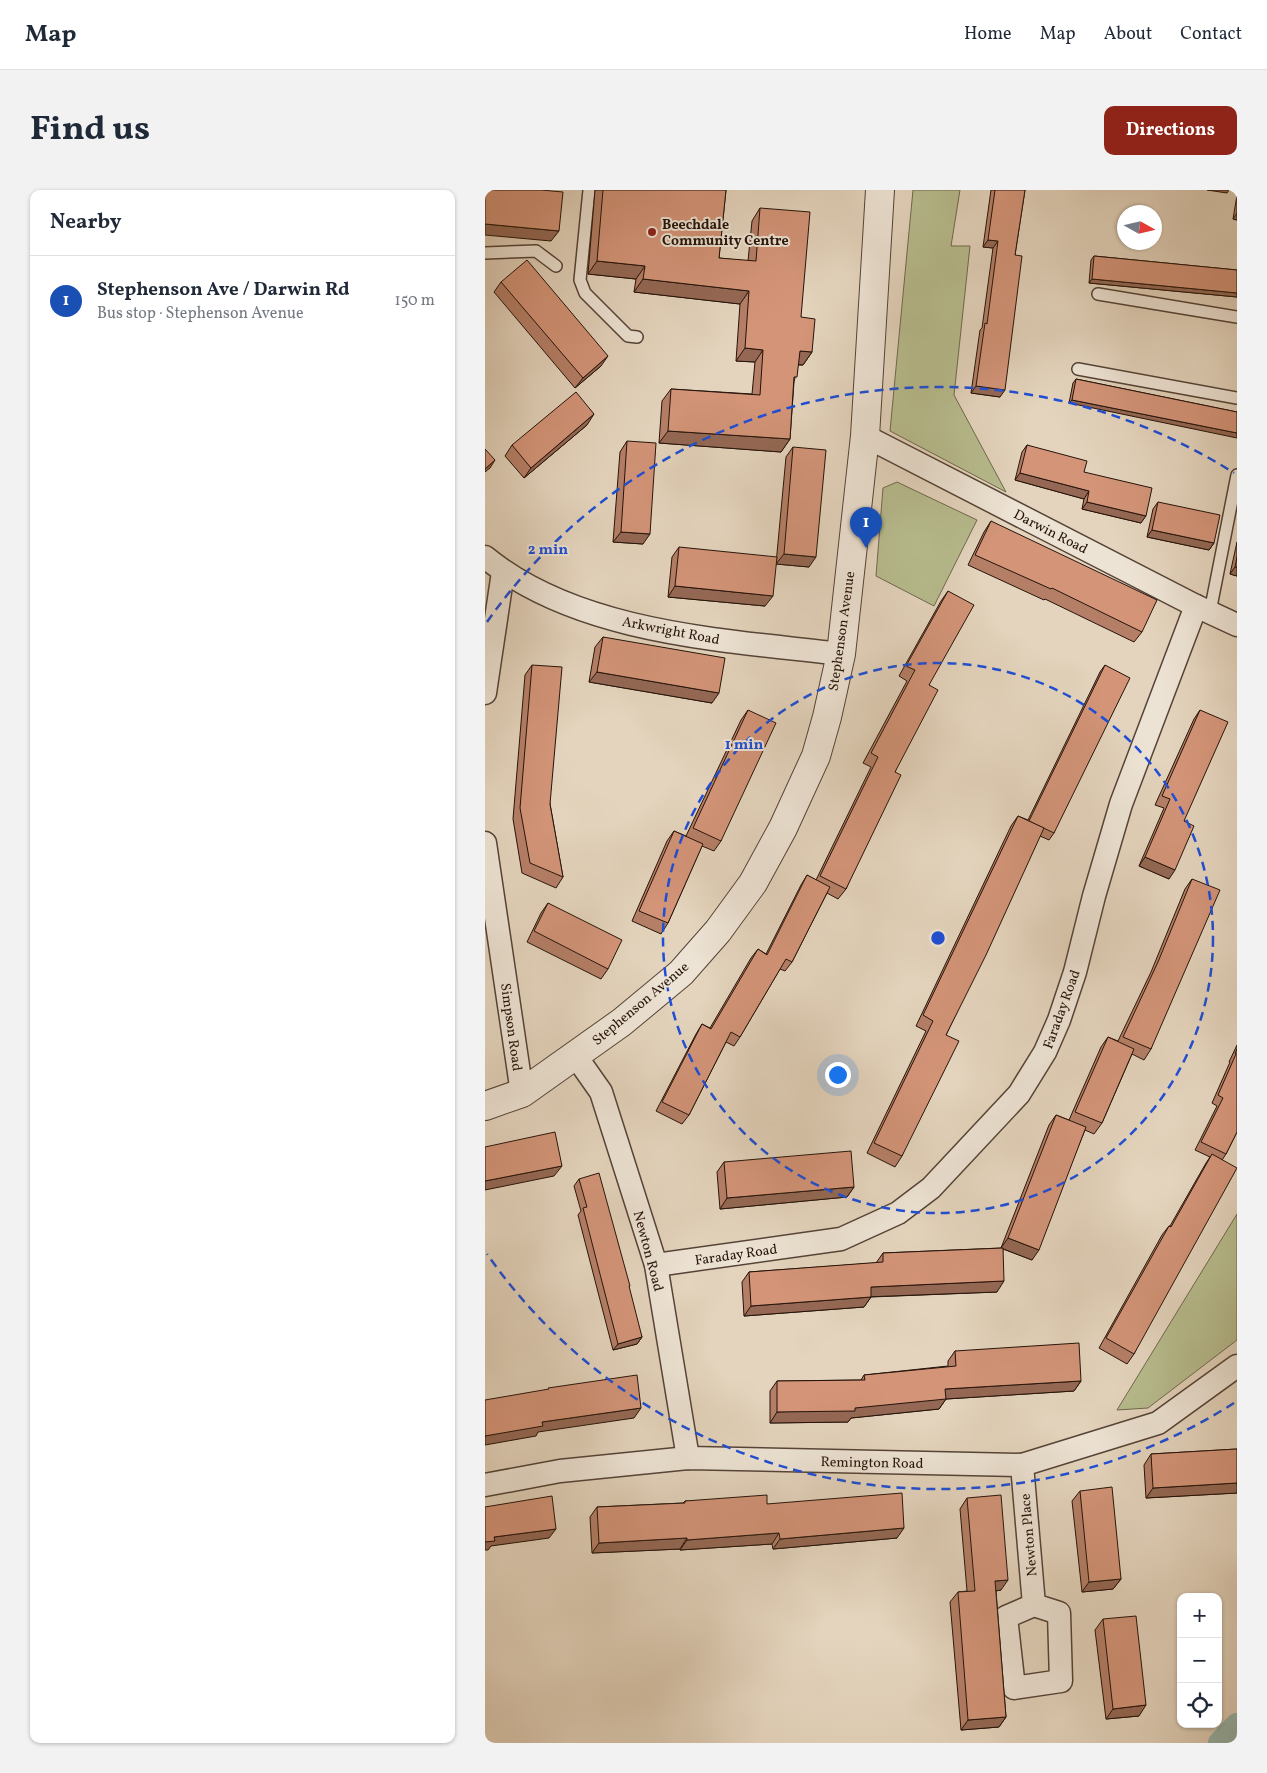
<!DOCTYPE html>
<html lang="en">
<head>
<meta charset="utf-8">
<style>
  :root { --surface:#fff; --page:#f2f2f3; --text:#1f2937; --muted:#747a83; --line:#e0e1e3; --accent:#8f2418 }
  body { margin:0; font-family:Vollkorn,serif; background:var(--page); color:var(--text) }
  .controls { position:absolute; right:15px; bottom:15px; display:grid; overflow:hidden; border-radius:10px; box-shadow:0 1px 4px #0004 }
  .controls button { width:45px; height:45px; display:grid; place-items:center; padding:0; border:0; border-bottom:1px solid var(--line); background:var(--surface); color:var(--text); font:25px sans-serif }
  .compass { position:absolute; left:632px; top:15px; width:45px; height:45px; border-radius:50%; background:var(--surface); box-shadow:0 1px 4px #0004; rotate:98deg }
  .you { position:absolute; left:352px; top:884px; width:18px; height:18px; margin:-12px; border:4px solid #fff; border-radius:50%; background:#1a73e8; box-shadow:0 0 0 8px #1a73e833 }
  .badge { display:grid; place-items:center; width:32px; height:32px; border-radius:50%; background:var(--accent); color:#fff; font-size:16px; font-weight:700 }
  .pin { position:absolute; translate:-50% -41px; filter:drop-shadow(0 1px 2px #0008) }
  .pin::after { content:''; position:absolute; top:26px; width:18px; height:15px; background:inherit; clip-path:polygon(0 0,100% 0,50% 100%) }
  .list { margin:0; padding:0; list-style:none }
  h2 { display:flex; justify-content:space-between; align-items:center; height:65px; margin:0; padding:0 20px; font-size:21px }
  h2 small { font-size:16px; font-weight:400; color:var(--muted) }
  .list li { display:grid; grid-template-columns:32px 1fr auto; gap:15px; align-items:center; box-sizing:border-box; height:90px; padding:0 20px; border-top:1px solid var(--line) }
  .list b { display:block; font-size:19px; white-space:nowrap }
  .list p { margin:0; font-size:16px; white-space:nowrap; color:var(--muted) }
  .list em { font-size:16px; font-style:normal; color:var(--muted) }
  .icon { flex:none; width:28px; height:28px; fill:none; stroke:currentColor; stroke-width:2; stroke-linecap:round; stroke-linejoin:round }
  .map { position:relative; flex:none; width:752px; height:1553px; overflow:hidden; border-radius:10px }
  header { display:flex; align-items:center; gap:30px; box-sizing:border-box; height:70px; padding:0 25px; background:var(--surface); border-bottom:1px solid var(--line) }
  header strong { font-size:24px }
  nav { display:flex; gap:28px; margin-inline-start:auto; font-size:18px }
  .intro { display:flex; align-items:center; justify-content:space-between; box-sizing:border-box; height:120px; padding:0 30px }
  h1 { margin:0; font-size:35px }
  .button { padding:12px 22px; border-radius:10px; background:var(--accent); color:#fff; font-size:18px; font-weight:700 }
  main { display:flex; gap:30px; padding:0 30px }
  aside { flex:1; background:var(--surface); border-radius:10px; box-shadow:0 1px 4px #0004 }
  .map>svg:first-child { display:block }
  .green { fill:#b7bc8e; stroke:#6e684c }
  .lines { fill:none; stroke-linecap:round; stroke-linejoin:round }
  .canal { stroke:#96b8ae; stroke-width:24 }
  .service-casing { stroke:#554337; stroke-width:14 }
  .minor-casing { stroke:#554337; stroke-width:25 }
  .tertiary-casing { stroke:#554337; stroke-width:30 }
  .service { stroke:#ede3d4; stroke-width:11 }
  .minor { stroke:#ede3d4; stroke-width:22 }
  .tertiary { stroke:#ede3d4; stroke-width:28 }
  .wall { fill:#b57f67; stroke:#25130a }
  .shaded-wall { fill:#946854; stroke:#25130a }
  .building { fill:#d39478; stroke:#25130a }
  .ring { fill:none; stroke:#1d4ed8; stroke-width:2.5; stroke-dasharray:9 6 }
  .poi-dot { fill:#8f2418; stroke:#ede3d4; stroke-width:2 }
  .labels { text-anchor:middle; stroke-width:4; stroke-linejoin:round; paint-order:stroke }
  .poi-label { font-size:14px; font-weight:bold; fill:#25130a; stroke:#ede3d4; text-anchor:start }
  .street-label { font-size:14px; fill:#25130a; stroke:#ede3d4 }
  .centre { fill:#1d4ed8; stroke:#ede3d4; stroke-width:2.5 }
  .ring-label { font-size:15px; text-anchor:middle; font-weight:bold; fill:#1d4ed8; stroke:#ede3d4; stroke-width:4; stroke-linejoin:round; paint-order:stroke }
</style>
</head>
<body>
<header>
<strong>Map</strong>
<nav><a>Home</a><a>Map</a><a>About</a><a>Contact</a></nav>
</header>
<div class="intro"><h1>Find us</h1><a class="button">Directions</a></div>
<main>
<aside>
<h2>Nearby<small></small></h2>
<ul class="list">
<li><span class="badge" style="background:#1a4fb4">1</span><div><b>Stephenson Ave / Darwin Rd</b><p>Bus stop · Stephenson Avenue</p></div><em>150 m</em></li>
</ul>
</aside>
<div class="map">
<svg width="752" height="1553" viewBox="0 0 752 1553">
  <rect width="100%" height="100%" fill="#e4d4bd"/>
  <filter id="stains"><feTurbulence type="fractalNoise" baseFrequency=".004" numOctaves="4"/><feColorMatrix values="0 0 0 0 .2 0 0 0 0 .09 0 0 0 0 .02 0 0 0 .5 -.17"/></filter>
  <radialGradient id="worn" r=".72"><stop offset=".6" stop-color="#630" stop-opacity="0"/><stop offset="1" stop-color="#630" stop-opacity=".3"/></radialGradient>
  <g class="green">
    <path d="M428,0H475L466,56H485L469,205L521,302L405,241Z"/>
    <path d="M412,292L492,330L449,416L391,386L398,298Z"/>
    <path d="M752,1024V1150L663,1218L632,1220Z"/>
  </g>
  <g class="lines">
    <path class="canal" d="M735,1553L752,1535"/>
    <defs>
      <g id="service">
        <path d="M104,0L95,90L100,103L143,146L152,147"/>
        <path d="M0,63L51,61L71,76"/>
        <path d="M613,104L752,127"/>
        <path d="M593,179L752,208"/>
        <path d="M725,422L752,285"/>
      </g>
      <g id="minor">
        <path d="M380,246L711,416L752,435"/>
        <path d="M0,367C94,444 240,450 356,464"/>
        <path d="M0,503L18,382"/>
        <path d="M0,653L37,903"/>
        <path d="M90,865L116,902L171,1075L203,1268"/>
        <path d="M171,1075L356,1049L413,1023L446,998L534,904L560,862L574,830L590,782L609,706L636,614L711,416"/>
        <path d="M537,1275L549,1415L574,1423L576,1491L529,1498L521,1427L549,1415"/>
        <path d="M0,1295L75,1281L203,1268L537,1275L673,1233L752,1176"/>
      </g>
      <path id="tertiary" d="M0,916L37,903L137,832L196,783L233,741L268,693L298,638L331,566L342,527L356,464L380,246L395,0"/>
    </defs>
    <use href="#service" class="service-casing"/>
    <use href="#minor" class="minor-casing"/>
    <use href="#tertiary" class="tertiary-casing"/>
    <use href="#service" class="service"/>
    <use href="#minor" class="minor"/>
    <use href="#tertiary" class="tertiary"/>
  </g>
  <g class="wall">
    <path d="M110,0H241L234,68L263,71L267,31L275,18L316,127L327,162L318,175H313L309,192L305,249L296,262L174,253L177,211L186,199L267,204L270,172L251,171L255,114L149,102L151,89L103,84Z"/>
    <path d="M506,0H540L530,65L515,207L486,203L495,140L497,138L508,58L498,57Z"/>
    <path d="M752,5V30L748,29Z"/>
    <path d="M609,66L752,80V107L604,93L606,70Z"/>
    <path d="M16,92L116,176L90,198L9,102Z"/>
    <path d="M591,189L752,222L584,213L588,193Z"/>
    <path d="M102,235L39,288L20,266L27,255Z"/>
    <path d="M142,251L158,354L128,352L135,262Z"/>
    <path d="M542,255L599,282L656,333L597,319L599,309L530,290L537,262Z"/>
    <path d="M308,257L324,377L291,374L301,267Z"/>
    <path d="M673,312L729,353L724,360L662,347L668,319Z"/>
    <path d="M506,331L657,442L649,452L560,409L559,410L483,375L499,342Z"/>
    <path d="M752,352V386L745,384Z"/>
    <path d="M194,357L280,416L183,407L187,367Z"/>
    <path d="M463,401L444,495L410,582L361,699L353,709L342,703L307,772L300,781L295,779L255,847L249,856L241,852L204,925L197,934L171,921L211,844L217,834L225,838L266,768L273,759L281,764L316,695L322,685L331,690L386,577L378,573L422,491L414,486L456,411Z"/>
    <path d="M118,447L227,513L104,492L110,457Z"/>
    <path d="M47,475L65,614L78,687L71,698L37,683L28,629L40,485Z"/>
    <path d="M620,475L569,643L564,650L555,646L461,845L417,966L410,977L382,963L441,841L431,836L526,636L533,626L543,630L615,482Z"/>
    <path d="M263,520L236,651L229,661L217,656L183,733L176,744L147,731L182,651L189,641L201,646L256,530Z"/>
    <path d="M715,520L699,631L684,689L654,676L679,618L670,615L709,529Z"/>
    <path d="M707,689L666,859L659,870L647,864L617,933L609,944L600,940L547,1070L518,1059L512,1102L386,1107L379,1117L259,1126L257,1092L264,1082L391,1073L398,1063L516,1058L564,935L571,925L584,930L616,857L623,847L633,851L666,782L700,699Z"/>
    <path d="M63,713L123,779L116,789L42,752L56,723Z"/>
    <path d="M752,855V942L741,964L737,970L649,1164L642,1174L614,1158L677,1045L684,1036H685L721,973L725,967L710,960L732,916L727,913L745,872H744Z"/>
    <path d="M239,972L369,997L362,1007L235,1019L232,982Z"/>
    <path d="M94,989L157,1147L152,1154L128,1160L93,1025L96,1021L89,996Z"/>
    <path d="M470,1161L596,1191L589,1201L461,1209L454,1219L366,1228L363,1232L285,1233V1201L292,1191L376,1190L379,1185L463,1176V1171Z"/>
    <path d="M752,1259V1303L661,1308L659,1275L666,1264Z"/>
    <path d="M595,1301L636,1389L628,1399L597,1402L587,1311Z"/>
    <path d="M482,1308L516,1400L511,1401L521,1527L514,1537L476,1540L465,1412L473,1402L482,1401L475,1319Z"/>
    <path d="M200,1311L282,1314L412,1348L288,1359L287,1354L195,1360V1359L107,1363L105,1327L112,1317L198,1313Z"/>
    <path d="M618,1429L654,1526L621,1529L610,1440Z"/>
  </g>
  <g class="shaded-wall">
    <path d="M722,0H744L742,3Z"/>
    <path d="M752,23V30L748,29Z"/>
    <path d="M0,34L74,41L66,51L0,45Z"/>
    <path d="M503,50L513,51L508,58L498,57Z"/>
    <path d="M112,71L160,76L151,89L103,84Z"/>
    <path d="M158,89L264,101L255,114L149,102Z"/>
    <path d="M607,89L752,103V107L604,93Z"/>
    <path d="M260,158L278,160L270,172L251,171Z"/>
    <path d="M315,161L327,162L318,175L306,174Z"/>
    <path d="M123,166L116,176L90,198L98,188Z"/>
    <path d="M491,196L520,200L515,207L486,203Z"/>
    <path d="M587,210L752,243V248L584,213Z"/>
    <path d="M109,224L102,235L39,288L46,278Z"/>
    <path d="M183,241L305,249L296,262L174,253Z"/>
    <path d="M10,270L5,278L0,282V279Z"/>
    <path d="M535,283L604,301L599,309L530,290Z"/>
    <path d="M602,312L661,326L656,333L597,319Z"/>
    <path d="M667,340L729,353L724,360L662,347Z"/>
    <path d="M136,342L165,344L158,354L128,352Z"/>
    <path d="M299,364L331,367L324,377L291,374Z"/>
    <path d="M750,377H752V386L745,384Z"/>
    <path d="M190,396L288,406L280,416L183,407Z"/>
    <path d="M112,482L234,503L227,513L104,492Z"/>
    <path d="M660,667L690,680L684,689L654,676Z"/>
    <path d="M77,976L69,986L0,1000V991Z"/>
    <path d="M369,997L362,1007L235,1019L242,1008Z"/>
    <path d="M523,1048L554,1060L547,1070L516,1058Z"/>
    <path d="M519,1091L512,1102L379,1107L386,1097Z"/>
    <path d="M386,1107L379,1117L259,1126L266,1116Z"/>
    <path d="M157,1147L152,1154L128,1160L133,1154Z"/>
    <path d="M596,1191L589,1201L461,1209L454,1219L366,1228L363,1232L285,1233L292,1222L370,1218L460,1199Z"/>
    <path d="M156,1218L149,1228L53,1242L51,1246L0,1255V1246L57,1232Z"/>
    <path d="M752,1293V1303L661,1308L668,1298Z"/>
    <path d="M419,1338L412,1348L288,1359L295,1349Z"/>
    <path d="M71,1339L64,1348L6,1356L3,1360H0V1352L9,1347Z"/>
    <path d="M294,1343L287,1354L195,1360L202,1350Z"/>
    <path d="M202,1348L195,1359L107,1363L114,1353Z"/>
    <path d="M636,1389L628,1399L597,1402L604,1392Z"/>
    <path d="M523,1390L516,1400L503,1402L510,1391Z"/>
    <path d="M661,1515L654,1526L621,1529L628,1519Z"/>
    <path d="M521,1527L514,1537L476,1540L483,1530Z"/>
  </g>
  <g class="building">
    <path d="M0,0H56L78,2L74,41L0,34Z"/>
    <path d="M118,0H241L234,68L271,71L275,18L325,22L316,127L330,129L327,162L315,161L312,187H309L305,249L183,241L186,199L275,205L278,160L260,158L264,101L158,89L160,76L112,71Z"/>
    <path d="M510,0H540L530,65L537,66L520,200L491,196L500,133L502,134L513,51L503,50Z"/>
    <path d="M609,66L752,80V103L607,89Z"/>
    <path d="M42,70L123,166L98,188L16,92Z"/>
    <path d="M591,189L752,222V243L587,210Z"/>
    <path d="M91,202L109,224L46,278L27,255Z"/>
    <path d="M142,251L171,253L165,344L136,342Z"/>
    <path d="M542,255L602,271L599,282L667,298L661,326L602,312L604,301L535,283Z"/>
    <path d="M308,257L341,260L331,367L299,364Z"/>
    <path d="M0,259L10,270L0,279Z"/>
    <path d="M673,312L735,325L729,353L667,340Z"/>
    <path d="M506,331L672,410L657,442L567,398L566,399L490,365Z"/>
    <path d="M194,357L292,367L288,406L190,396Z"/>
    <path d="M752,367V377H750Z"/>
    <path d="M463,401L489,415L444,495L453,500L410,582L416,585L361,699L335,686L393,567L386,563L430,480L421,476Z"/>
    <path d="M118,447L240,468L234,503L112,482Z"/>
    <path d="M47,475L77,477L65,614L78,687L45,673L35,618Z"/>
    <path d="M620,475L645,488L569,643L544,631Z"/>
    <path d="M263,520L291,533L236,651L208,638Z"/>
    <path d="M715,520L743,532L699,631L709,636L690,680L660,667L685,609L677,606Z"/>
    <path d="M533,626L559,638L501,765L461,845L474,851L417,966L389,953L448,831L438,825Z"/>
    <path d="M189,641L218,654L183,733L154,721Z"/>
    <path d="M322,685L345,697L307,772L301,769L255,847L246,842L204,925L177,912L217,834L226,839L273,759L282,765Z"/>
    <path d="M707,689L735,700L666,859L638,847L673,772Z"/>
    <path d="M63,713L137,750L123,779L49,741Z"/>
    <path d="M623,847L649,859L617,933L590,922Z"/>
    <path d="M752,859V942L741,964L716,952L738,908L733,905L751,864L750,863Z"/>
    <path d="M571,925L601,937L554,1060L523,1048Z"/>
    <path d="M70,942L77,976L0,991V957Z"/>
    <path d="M366,961L369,997L242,1008L239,972Z"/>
    <path d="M727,964L752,978L649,1164L621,1148L684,1036L686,1037Z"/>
    <path d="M114,983L145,1096H144L157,1147L133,1154L98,1018L102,1017L94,989Z"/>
    <path d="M518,1058L519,1091L386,1097V1107L266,1116L264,1082L398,1072V1063Z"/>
    <path d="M594,1153L596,1191L460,1199L461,1209L370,1218V1221L292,1222V1191L380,1190L379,1185L471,1176L470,1161Z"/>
    <path d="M152,1185L156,1218L57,1232L58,1236L0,1246V1210L64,1199L63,1198Z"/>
    <path d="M752,1259V1293L668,1298L666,1264Z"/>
    <path d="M627,1297L636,1389L604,1392L595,1301Z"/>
    <path d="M417,1303L419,1338L295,1349L294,1343L202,1350V1348L114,1353L112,1317L200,1313V1311L282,1305V1314Z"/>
    <path d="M516,1305L523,1390L510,1391L521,1527L483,1530L473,1402L490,1401L482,1308Z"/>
    <path d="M67,1306L71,1339L9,1347L10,1351L0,1352V1317Z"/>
    <path d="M651,1426L661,1515L628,1519L618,1429Z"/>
  </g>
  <g class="ring">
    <circle cx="453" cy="748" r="275"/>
    <path d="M749 1213A551 551 0 0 1 2 1064M2 432A551 551 0 0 1 749 283"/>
  </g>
  <circle class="poi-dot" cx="167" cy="42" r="5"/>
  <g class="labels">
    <g class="poi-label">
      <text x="177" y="39">Beechdale<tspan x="177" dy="16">Community Centre</tspan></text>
    </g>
    <g class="street-label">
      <text transform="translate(566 341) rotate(27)" y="5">Darwin Road</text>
      <text transform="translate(186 440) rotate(11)" y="5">Arkwright Road</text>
      <text transform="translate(356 441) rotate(-82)" y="5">Stephenson Avenue</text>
      <text transform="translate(155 813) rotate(-40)" y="5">Stephenson Avenue</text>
      <text transform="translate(576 819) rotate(-70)" y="5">Faraday Road</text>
      <text transform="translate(27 837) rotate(82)" y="5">Simpson Road</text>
      <text transform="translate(164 1061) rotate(75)" y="5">Newton Road</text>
      <text transform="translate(251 1064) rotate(-8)" y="5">Faraday Road</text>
      <text transform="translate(387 1272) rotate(1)" y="5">Remington Road</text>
      <text transform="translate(543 1345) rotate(-95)" y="5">Newton Place</text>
    </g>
  </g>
  <circle cx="453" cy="748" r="8" class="centre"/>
  <g class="ring-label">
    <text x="63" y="364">2 min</text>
    <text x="259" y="559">1 min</text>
  </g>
  <rect width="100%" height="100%" filter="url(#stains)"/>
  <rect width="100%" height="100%" fill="url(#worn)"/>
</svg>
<div class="controls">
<button>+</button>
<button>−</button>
<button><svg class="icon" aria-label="locate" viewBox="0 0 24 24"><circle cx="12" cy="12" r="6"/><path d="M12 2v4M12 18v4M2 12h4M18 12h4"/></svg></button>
</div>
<svg class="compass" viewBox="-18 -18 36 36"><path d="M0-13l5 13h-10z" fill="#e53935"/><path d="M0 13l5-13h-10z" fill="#747a83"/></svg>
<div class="you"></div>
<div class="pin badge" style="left:381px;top:358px;background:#1a4fb4">1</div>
</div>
</main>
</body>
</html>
